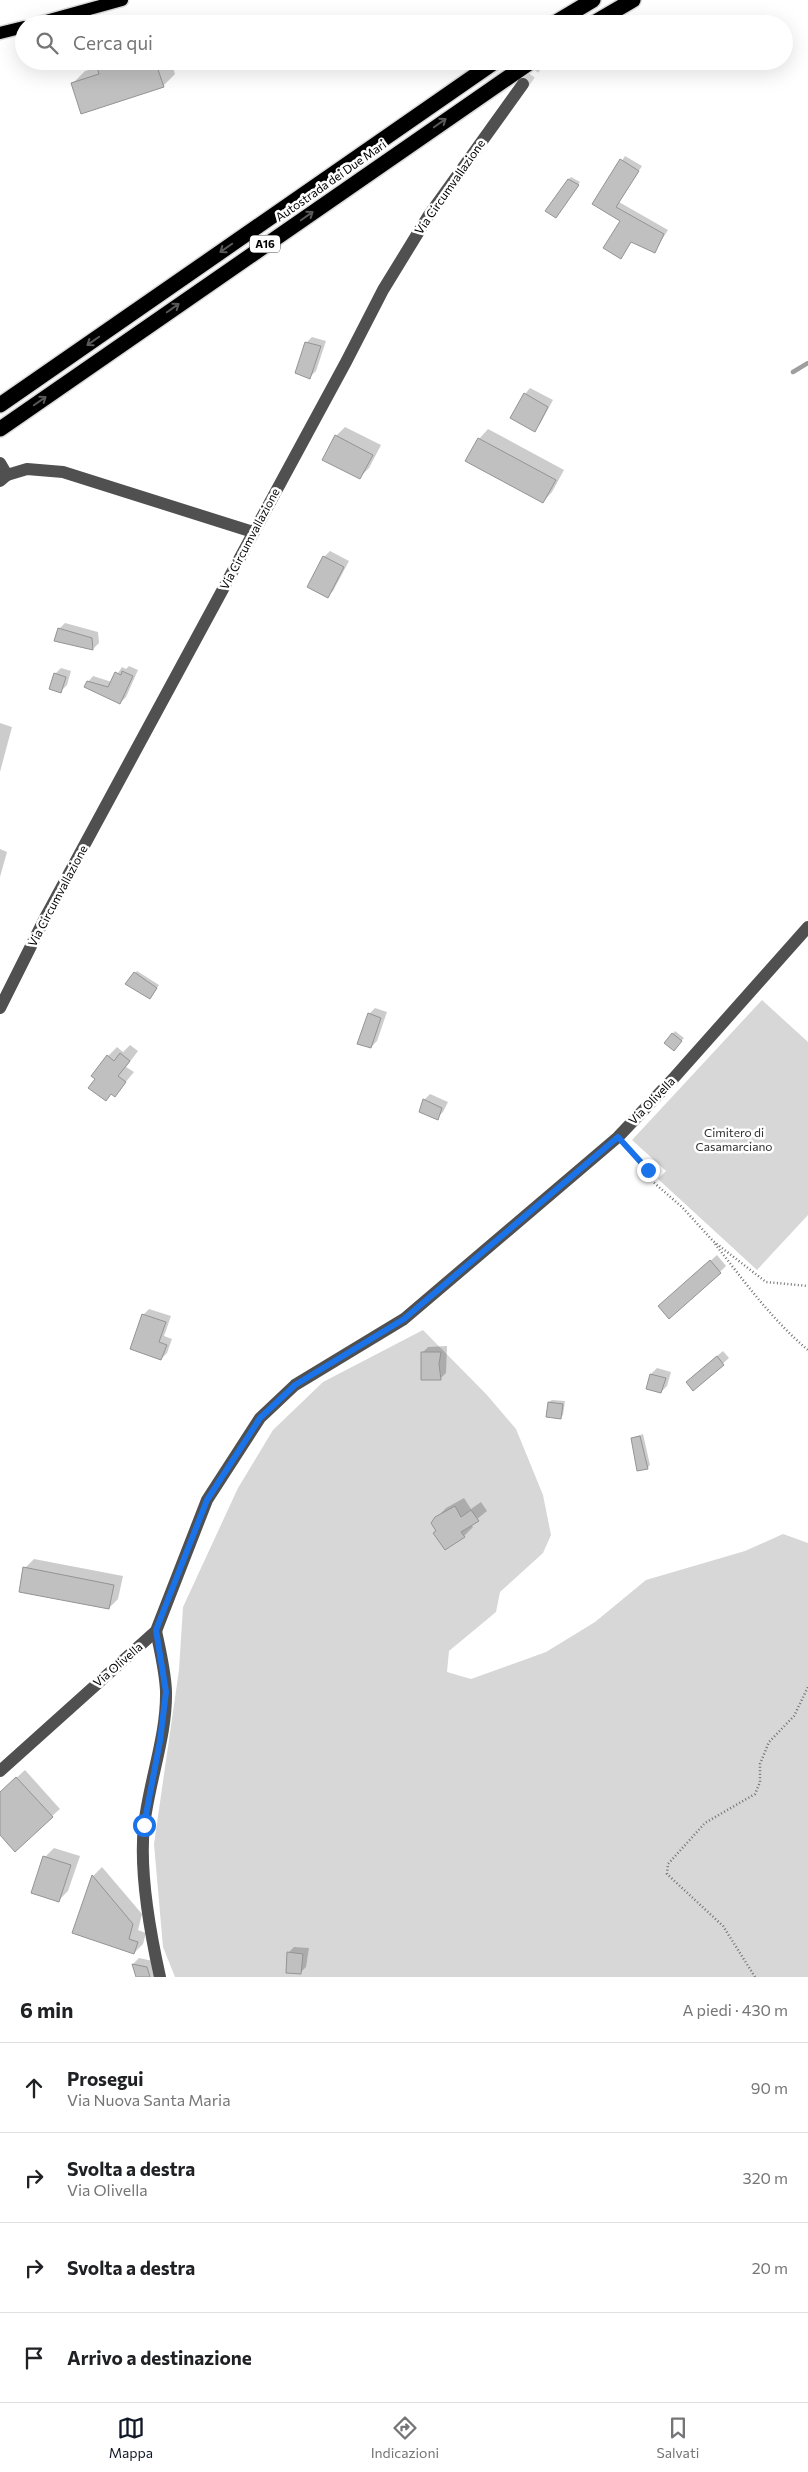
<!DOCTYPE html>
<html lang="it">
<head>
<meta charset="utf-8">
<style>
  :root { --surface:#fff; --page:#f2f2f2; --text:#202124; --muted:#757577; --line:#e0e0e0; --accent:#111827 }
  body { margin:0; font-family:Commissioner,sans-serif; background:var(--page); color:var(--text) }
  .stop { position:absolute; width:15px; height:15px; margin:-11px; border:4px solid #1a73e8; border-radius:50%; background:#fff }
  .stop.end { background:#1a73e8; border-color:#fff; box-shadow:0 1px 5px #0008 }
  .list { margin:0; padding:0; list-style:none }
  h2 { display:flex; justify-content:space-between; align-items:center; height:65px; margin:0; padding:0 20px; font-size:21px }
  h2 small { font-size:16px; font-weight:400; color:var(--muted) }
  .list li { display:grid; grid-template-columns:32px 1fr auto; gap:15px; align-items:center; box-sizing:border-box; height:90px; padding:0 20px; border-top:1px solid var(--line) }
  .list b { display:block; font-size:19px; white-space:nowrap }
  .list p { margin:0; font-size:16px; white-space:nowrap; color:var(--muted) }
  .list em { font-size:16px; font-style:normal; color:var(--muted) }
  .icon { flex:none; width:28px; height:28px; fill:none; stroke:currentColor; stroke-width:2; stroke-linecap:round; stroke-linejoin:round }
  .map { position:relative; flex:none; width:808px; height:1977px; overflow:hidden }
  .search { position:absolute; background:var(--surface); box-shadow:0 5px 20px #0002; left:15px; right:15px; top:15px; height:55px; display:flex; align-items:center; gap:12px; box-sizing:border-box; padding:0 18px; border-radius:28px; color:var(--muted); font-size:19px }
  .sheet { height:425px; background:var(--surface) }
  nav { display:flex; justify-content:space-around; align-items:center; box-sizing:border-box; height:70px; border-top:1px solid var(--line); background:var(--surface); font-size:14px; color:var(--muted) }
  nav a { display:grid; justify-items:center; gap:2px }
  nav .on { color:var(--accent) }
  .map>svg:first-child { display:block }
  .green { fill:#d7d7d7 }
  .shadow { fill:#0003 }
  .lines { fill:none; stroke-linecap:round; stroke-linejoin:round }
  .stream { stroke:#9e9e9e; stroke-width:4.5 }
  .building { fill:#c0c0c0; stroke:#949494 }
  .minor-tunnel { stroke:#d9d9d9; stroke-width:12; stroke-dasharray:12 6; stroke-linecap:butt }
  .major-casing { stroke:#dbdbdb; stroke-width:15 }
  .highway-casing { stroke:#dbdbdb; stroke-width:18 }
  .path { stroke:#727272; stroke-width:2.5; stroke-dasharray:1 2.5; stroke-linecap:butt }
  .minor { stroke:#505050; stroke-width:12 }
  .major { stroke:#000; stroke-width:12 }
  .highway { stroke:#000; stroke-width:15 }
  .oneway { stroke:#595959 }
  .route { stroke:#1a73e8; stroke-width:6 }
  .labels { text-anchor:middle; stroke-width:5; stroke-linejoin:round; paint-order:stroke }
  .shield { fill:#fff; stroke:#4c4c4c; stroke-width:1 }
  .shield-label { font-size:11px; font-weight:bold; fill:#000 }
  .street-label { font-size:12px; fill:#000; stroke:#fff }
  .park-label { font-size:12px; fill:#2e2e2e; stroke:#fff }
</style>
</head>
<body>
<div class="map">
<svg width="808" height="1977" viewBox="0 0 808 1977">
  <rect width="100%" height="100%" fill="#fff"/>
  <g class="green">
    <path d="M762,1000L808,1042V1215L757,1270L658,1179L666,1171L632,1140Z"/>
    <path d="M423,1330L487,1395L516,1429L543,1495L551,1535L543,1553L500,1592L496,1612L449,1651L447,1672L471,1679L546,1652L595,1622L646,1580L745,1551L783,1534L808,1543V1977H175L163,1947L154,1844L179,1670L183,1607L238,1488L273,1430L323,1382Z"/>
  </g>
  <g class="shadow">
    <path d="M127,20L128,24H116Z"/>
    <path d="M96,61H171L175,74L163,86L73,83L85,71L98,67Z"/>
    <path d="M625,156L642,166L619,202L668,230L654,252L632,241L621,257V221L593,204Z"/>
    <path d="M571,177L580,182L556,217L568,180Z"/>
    <path d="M312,337L326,341L316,371L310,377L306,343Z"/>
    <path d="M530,388L553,400L540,424L534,430L525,394Z"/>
    <path d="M345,427L381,445L369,468L360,477L336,436Z"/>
    <path d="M488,429L564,470L552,492L543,502L479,439Z"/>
    <path d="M330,551L349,561L333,591L327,597L324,557Z"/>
    <path d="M65,623L98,632L99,643L93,649L56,640L59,629Z"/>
    <path d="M129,666L138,670L126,697L120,703L88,682L93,676L112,682L122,667L126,669Z"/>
    <path d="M61,668L71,671L67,685L61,691L55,674Z"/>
    <path d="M0,723L12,727L0,772Z"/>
    <path d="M0,849L7,852L0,877Z"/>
    <path d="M137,971L159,985L152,995L135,973Z"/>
    <path d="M375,1008L387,1012L377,1041L371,1047L369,1014Z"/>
    <path d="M675,1031L684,1038L676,1047L665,1043Z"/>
    <path d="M130,1045L138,1051L126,1067L134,1072L115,1095L112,1093L106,1099L97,1078L108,1056L117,1047L123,1052Z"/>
    <path d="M430,1094L448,1102L443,1112L437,1118L424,1100Z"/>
    <path d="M717,1255L726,1266L720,1272L665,1301Z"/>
    <path d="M149,1309L171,1316L164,1336L172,1339L167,1353L161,1359L143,1315Z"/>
    <path d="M447,1346L446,1373L440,1379L422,1353L428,1347Z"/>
    <path d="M723,1351L729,1358L694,1389L693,1376Z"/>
    <path d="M657,1368L671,1372L667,1386L661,1392L647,1388L651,1374Z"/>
    <path d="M552,1400L565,1401L563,1415L560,1417L549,1402Z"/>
    <path d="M643,1434L650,1465L647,1468L632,1438Z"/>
    <path d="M464,1498L471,1509L481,1502L487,1511L471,1524L473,1527L464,1536L437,1530L436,1518L446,1508Z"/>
    <path d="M34,1559L123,1576L118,1599L109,1608L25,1568Z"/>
    <path d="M25,1770L60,1809L52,1816L0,1831V1793Z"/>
    <path d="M54,1848L80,1856L68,1891L59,1900L45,1857Z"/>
    <path d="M102,1867L142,1914L138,1930L146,1933L143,1944L134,1953L93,1876Z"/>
    <path d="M294,1947L309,1948L306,1967L300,1973L288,1953Z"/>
    <path d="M139,1958L153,1961L157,1977H137L133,1964Z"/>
  </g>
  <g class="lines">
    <path class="stream" d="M793,372L808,363"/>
  </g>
  <g class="building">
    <path d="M95,61H155L164,87L81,114L71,83L99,74Z"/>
    <path d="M620,159L639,171L616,207L664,234L655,253L631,242L621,259L603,248L620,221L592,204Z"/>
    <path d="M568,179L579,185L556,218L545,211Z"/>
    <path d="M305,342L321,346L310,379L295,373Z"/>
    <path d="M524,393L548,407L535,432L510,418Z"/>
    <path d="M335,435L373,455L360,479L322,460Z"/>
    <path d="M478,438L556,480L543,503L465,461Z"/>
    <path d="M323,556L344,567L328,598L307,587Z"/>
    <path d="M58,628L92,638L93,650L54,641Z"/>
    <path d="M122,671L133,676L120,704L84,687L87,681L108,687L115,672L121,675Z"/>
    <path d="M54,673L66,677L61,693L49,689Z"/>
    <path d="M134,972L157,988L150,999L125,984Z"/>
    <path d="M368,1013L381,1018L371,1048L357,1044Z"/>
    <path d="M672,1033L682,1041L674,1051L664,1043Z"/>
    <path d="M120,1053L130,1061L118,1076L126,1082L115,1097L111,1094L106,1101L88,1088L95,1079L91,1076L107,1055L114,1061Z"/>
    <path d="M423,1099L442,1108L438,1120L419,1112Z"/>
    <path d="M710,1260L721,1273L669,1319L658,1306Z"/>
    <path d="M142,1314L166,1322L159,1342L167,1345L161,1360L130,1349Z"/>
    <path d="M421,1352H441L439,1364L441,1380H421Z"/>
    <path d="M717,1356L724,1365L693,1391L686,1382Z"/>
    <path d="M650,1374L666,1378L661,1393L646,1389Z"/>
    <path d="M548,1402L563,1404L561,1419L546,1417Z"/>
    <path d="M640,1436L648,1469L637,1471L631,1438Z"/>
    <path d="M455,1506L461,1517L471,1510L479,1521L461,1532L465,1537L445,1550L433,1533L436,1531L431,1523L435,1517Z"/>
    <path d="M23,1567L114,1585L109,1609L19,1592Z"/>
    <path d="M16,1777L53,1817L15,1852L0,1835V1792Z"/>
    <path d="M43,1856L71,1865L59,1902L31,1893Z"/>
    <path d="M92,1875L133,1924L129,1939L138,1942L134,1954L72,1933Z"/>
    <path d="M287,1952L303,1954L301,1974L286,1973Z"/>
    <path d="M132,1964L147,1967L150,1977H136Z"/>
  </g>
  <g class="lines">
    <path class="minor-tunnel" d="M523,84L539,61"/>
    <defs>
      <g id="major">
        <path d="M35,24L122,0"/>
        <path d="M0,33L24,27"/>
      </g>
      <g id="highway">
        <path d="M553,24L593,0"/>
        <path d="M592,24L633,0"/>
        <path d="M0,405L496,61"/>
        <path d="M0,429L532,61"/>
      </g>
    </defs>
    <use href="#major" class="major-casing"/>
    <use href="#highway" class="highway-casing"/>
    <g class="path">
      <path d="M627,1147L648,1170L652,1181L682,1207L713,1241L766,1282L808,1286"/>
      <path d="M715,1244C744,1281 772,1320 808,1350"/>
      <path d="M755,1977L723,1926L667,1874L668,1864L705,1823L755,1794L760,1782V1764L769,1742L794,1716L808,1687"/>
    </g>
    <g class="minor">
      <path d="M0,463L7,475"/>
      <path d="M0,481L7,475L27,469L63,472L253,532"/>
      <path d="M0,1008L46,916L346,362L383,290L429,215L523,84"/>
      <path d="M156,1631C160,1650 165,1670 166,1691C167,1736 149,1781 144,1826C139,1872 150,1932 160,1977"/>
      <path d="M0,1771L156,1631L207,1500L260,1418L295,1385L404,1319L618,1137L672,1080L808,927"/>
    </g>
    <use href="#major" class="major"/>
    <use href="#highway" class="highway"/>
  </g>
  <defs><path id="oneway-shaft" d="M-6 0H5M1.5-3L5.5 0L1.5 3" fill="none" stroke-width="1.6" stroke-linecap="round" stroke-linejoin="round" transform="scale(1.25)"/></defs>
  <g class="oneway">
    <use href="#oneway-shaft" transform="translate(440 123) rotate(-35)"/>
    <use href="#oneway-shaft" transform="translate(307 216) rotate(-35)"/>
    <use href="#oneway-shaft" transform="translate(226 248) rotate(145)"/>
    <use href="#oneway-shaft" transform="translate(173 308) rotate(-35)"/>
    <use href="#oneway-shaft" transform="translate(93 341) rotate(145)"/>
    <use href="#oneway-shaft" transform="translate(40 401) rotate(-35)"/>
  </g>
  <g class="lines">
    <path class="route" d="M144,1825L160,1741L166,1692L156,1630L207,1500L260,1418L295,1385L404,1319L618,1137L648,1170"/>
  </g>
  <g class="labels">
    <rect class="shield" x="250" y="235.5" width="30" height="17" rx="4"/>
    <g class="shield-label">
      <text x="265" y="248">A16</text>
    </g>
    <g class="street-label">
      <text transform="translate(331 181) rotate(-35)" y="4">Autostrada dei Due Mari</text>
      <text transform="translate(450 187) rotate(-55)" y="4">Via Circumvallazione</text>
      <text transform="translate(250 539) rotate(-62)" y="4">Via Circumvallazione</text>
      <text transform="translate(58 896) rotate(-62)" y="4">Via Circumvallazione</text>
      <text transform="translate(652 1101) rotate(-46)" y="4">Via Olivella</text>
      <text transform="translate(118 1665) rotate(-41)" y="4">Via Olivella</text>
    </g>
    <g class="park-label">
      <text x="734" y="1137">Cimitero di<tspan x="734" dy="14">Casamarciano</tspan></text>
    </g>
  </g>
</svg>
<div class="stop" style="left:144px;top:1825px"></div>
<div class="stop end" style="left:648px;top:1170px"></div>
<div class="search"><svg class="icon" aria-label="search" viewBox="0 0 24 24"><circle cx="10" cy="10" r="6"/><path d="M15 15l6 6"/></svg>Cerca qui</div>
</div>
<section class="sheet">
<h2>6 min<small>A piedi · 430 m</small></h2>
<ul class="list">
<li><svg class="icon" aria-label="ahead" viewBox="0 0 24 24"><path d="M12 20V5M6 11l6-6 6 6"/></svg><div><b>Prosegui</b><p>Via Nuova Santa Maria</p></div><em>90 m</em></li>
<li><svg class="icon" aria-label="right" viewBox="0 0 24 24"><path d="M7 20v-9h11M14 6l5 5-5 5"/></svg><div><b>Svolta a destra</b><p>Via Olivella</p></div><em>320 m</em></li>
<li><svg class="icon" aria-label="right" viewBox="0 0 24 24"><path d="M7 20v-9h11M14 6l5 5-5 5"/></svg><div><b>Svolta a destra</b></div><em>20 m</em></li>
<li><svg class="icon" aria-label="arrive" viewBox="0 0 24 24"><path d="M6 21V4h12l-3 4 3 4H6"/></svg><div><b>Arrivo a destinazione</b></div></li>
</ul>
</section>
<nav>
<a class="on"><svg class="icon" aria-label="map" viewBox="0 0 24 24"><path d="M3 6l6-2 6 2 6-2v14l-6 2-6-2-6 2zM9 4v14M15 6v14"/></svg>Mappa</a>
<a><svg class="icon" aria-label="directions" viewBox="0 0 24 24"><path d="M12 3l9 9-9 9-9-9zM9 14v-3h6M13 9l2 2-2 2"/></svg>Indicazioni</a>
<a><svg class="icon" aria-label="saved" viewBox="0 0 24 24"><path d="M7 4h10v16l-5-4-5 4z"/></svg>Salvati</a>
</nav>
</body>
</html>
